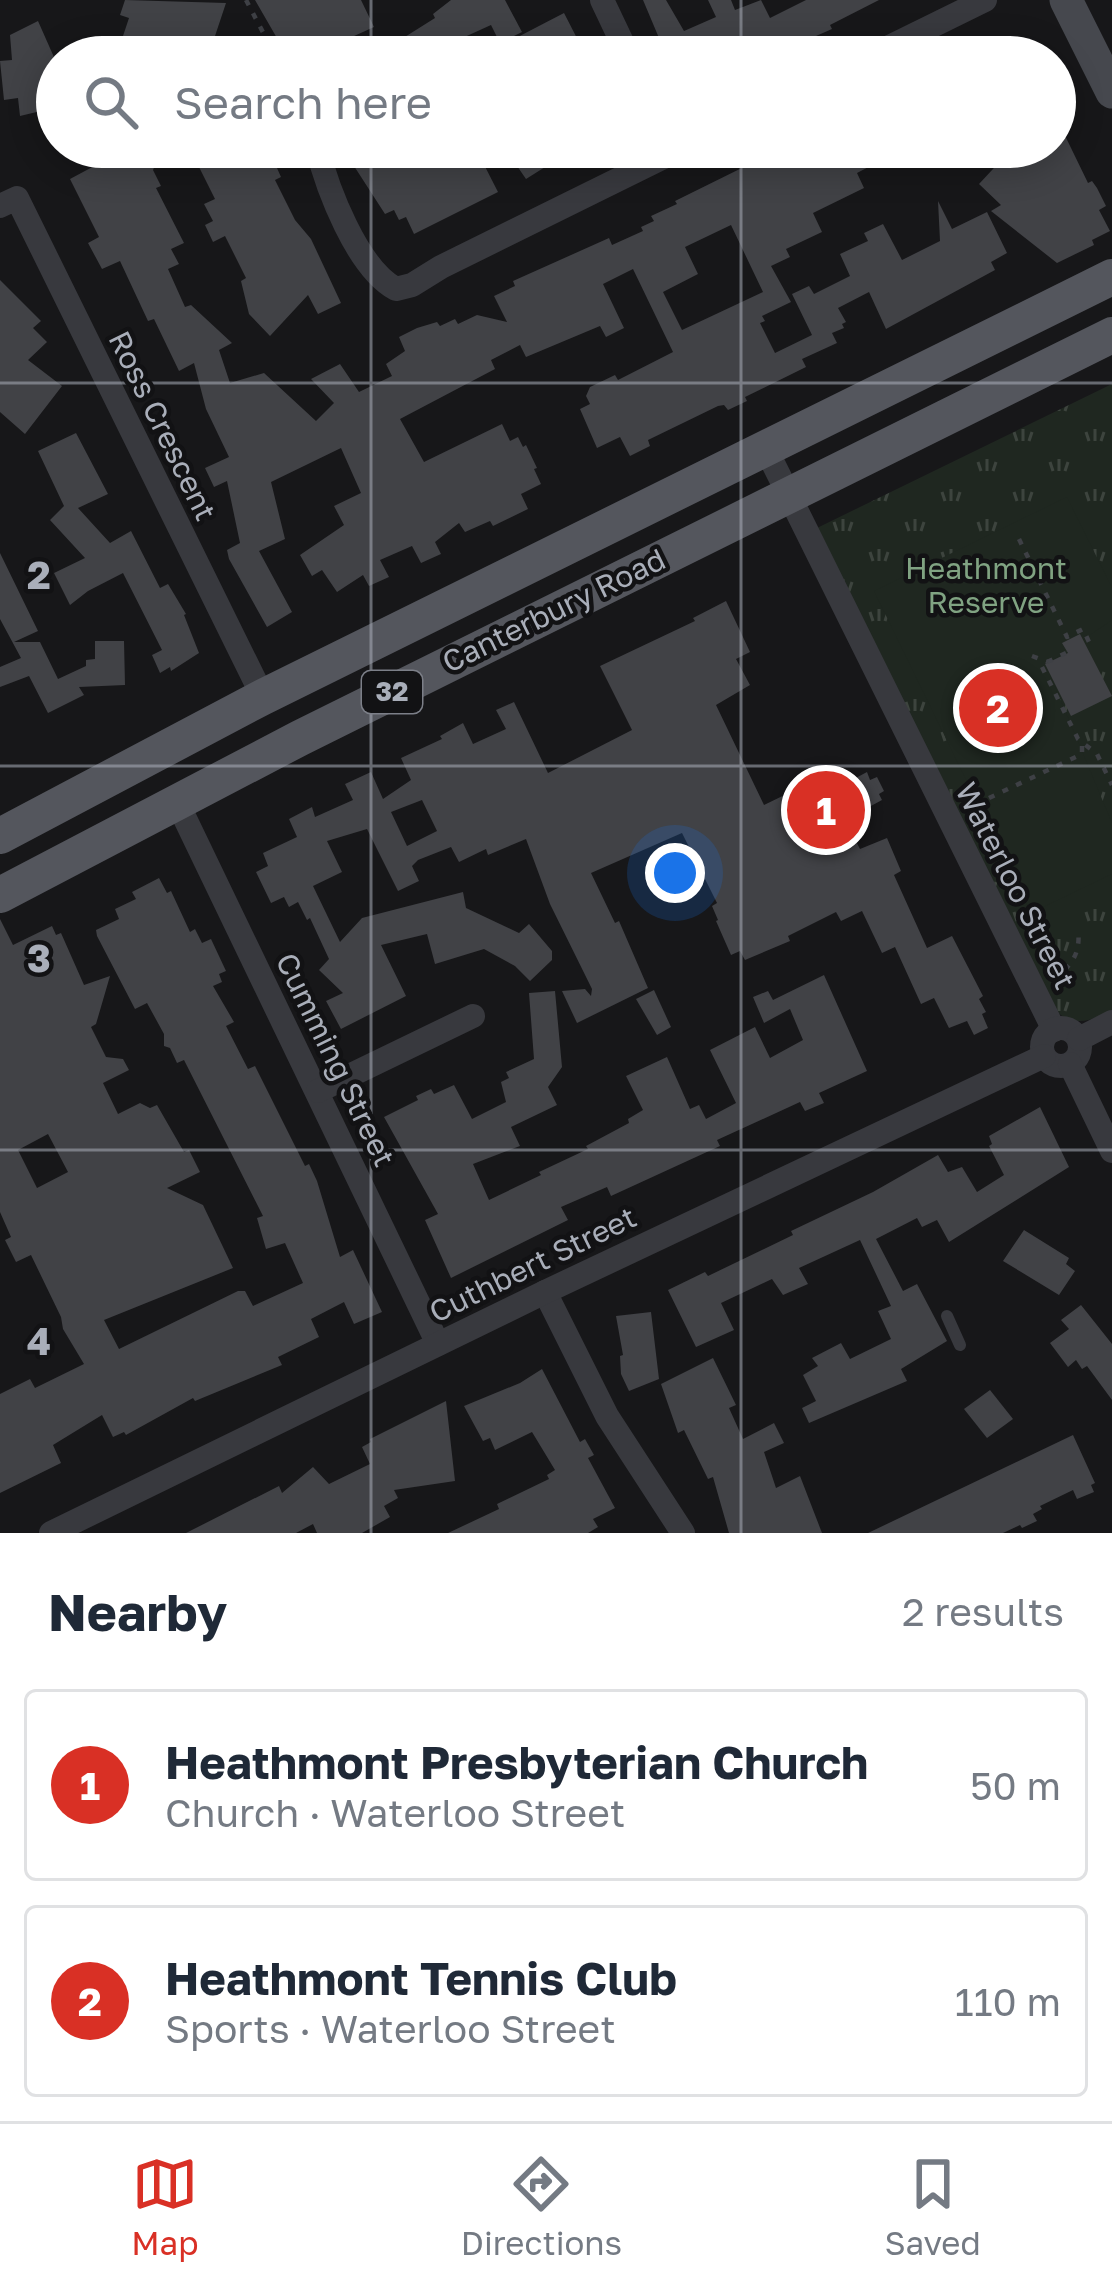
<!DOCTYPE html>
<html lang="en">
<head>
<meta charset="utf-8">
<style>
  :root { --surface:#fff; --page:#f6f6f7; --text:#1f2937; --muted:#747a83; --line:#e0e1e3; --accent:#d93025 }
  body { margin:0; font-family:"Golos Text",sans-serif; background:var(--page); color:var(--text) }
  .you { position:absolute; left:675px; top:873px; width:42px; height:42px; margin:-30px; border:9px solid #fff; border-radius:50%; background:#1a73e8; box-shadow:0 0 0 18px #1a73e833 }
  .badge { display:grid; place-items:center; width:78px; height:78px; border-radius:50%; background:var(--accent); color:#fff; font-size:39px; font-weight:700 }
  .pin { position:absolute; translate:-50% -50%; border:6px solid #fff; box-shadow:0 3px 12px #0006 }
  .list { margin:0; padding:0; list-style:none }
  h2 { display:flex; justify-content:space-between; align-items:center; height:156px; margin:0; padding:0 48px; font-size:51px }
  h2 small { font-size:39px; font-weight:400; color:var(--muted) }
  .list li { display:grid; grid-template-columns:78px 1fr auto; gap:36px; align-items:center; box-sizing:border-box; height:192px; margin:0 24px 24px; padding:0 24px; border:3px solid var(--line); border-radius:12px }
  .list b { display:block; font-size:45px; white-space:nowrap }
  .list p { margin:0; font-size:39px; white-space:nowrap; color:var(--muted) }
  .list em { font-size:39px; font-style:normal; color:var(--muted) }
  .icon { flex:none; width:66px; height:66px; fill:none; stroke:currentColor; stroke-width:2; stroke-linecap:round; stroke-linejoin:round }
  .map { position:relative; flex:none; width:1112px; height:1533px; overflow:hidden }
  .search { position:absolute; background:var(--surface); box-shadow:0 6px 30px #0003; left:36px; right:36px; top:36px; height:132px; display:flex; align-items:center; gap:30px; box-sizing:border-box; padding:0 42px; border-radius:66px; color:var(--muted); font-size:45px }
  .sheet { height:588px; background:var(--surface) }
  nav { display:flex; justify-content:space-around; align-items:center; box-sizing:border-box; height:168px; border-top:3px solid var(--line); background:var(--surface); font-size:33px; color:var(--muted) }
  nav a { display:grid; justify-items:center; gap:6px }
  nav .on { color:var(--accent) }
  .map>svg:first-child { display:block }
  .park { fill:url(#park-tufts) }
  .pitch { fill:#1f2720 }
  .building { fill:#414246; fill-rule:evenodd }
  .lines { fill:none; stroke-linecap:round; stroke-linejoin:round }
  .path { stroke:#3e4045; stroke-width:4.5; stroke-dasharray:6 9; stroke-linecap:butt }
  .service { stroke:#38393e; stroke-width:12 }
  .minor { stroke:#38393e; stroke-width:24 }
  .secondary { stroke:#46484e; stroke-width:33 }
  .primary { stroke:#54565d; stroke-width:36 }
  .grid { fill:none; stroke:#a9aeb9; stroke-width:3; stroke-opacity:0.55 }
  .labels { text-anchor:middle; stroke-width:9; stroke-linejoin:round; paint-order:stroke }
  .shield { fill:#121214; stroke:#7c7f88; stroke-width:3 }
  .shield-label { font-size:27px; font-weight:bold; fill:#a9aeb9 }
  .street-label { font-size:30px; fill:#a9aeb9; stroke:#121214 }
  .park-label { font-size:30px; fill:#80a382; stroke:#121214 }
  .grid-label { font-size:39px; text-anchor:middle; font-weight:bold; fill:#a9aeb9; stroke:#121214; stroke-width:9; stroke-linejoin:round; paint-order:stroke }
</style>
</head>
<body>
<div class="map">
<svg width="1112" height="1533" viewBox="0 0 1112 1533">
  <defs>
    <pattern id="park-tufts" width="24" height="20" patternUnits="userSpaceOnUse" patternTransform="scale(3)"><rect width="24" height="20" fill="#1f2720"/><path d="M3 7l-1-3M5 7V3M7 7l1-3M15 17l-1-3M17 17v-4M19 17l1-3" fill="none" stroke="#3d443e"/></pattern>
  </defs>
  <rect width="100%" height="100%" fill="#171719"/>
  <path class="park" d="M1112,384V1010C1092,1020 1076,1028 1057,1012L817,528Z"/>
  <path class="pitch" d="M1067,497L1112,588V620L1046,665L1112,823V874L1031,913L874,591Z"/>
  <g class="building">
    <path d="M125,0L226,3L208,57H172L156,51L154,57H116L129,18L120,15Z"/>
    <path d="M255,0H361L374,27L321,51L317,44L311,46L308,40L285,52Z"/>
    <path d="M451,0H505L522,32L500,43L491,25L458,40L457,37L424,57H373L435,18L433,14Z"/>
    <path d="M643,0H666L684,31L716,17L708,0H731L735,10L761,0L770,18L806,0H879L830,25L832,29L768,57H667Z"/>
    <path d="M564,13L582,48L564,57H558L555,50L540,57H521L512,40Z"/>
    <path d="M38,21L57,64V124L45,110L20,116L18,98L4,100L0,61L12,60L10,35Z"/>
    <path d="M1055,115L1088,183L1092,181L1097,188L1106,206L1099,210L1110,231L1092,240L1094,245L1057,263L991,211L1001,205L979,184L1006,155L1023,147H1055Z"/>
    <path d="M122,147H163L153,170L161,186L156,188L184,243L171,249L179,264L168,269L185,307L191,305L232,343L219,350L230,383L264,373L316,421L334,403L311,379L340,364L359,392L392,376L386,364L405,351L399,337L417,328L437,322L440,326L455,319L458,324L477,315L507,322L494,296L515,286L513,281L609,238L612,245L643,231L641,227L654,221L651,216L677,204L675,201L784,147H907L857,173L864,188L813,213L822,232L786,249L790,257L771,266L791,302L762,316L765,321L760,323L775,353L812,335L792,294L809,286L814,294L850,276L840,254L868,241L864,233L883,224L902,260L940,241L938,201L952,229L987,212L1007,253L991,262L995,270L886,329L869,292L838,308L846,322L842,324L844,328L832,333L837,343L802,359L806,367L745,397L747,401L728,410L724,405L718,406L648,440L650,446L630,456L620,437L597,448L580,409L590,404L586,396L590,387L615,375L618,380L673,352L633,269L603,284L624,328L606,337L600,326L526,357L520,345L491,360L495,369L400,419L424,462L502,424L510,441L518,437L523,447L526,445L537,468L534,469L541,484L521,494L528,509L493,526L490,521L465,532L459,523L435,542L441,554L421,563L412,546L380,560L389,577L369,586L363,575L337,592L322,570L312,576L300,555L344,525L334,506L361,493L341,448L271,482L285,539L259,551L292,612L267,627L229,559L227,550L240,543L227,481L214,487L205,468L229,457L206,409L194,363L179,371L154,319L148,321L120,261L102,269L88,243L99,237L70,179L111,157L110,154ZM731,225L763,292L682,330L663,292L698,274L685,247Z"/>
    <path d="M189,147H259L267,162L273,159L281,177L275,180L295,220L311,239L341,303L318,314L308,295L270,336L249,314L241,281L246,278L225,236L213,242L205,225L213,221L204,204L215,199Z"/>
    <path d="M411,147H434L438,155L475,147L498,192L414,234L406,217L399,220L394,210L385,214L354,166L391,149L394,155Z"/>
    <path d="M504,147H577L526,179Z"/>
    <path d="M0,280L41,321L33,328L47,342L28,360L62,386L25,434L0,412Z"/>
    <path d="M76,433L108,494L78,508L110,543L131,531L160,588L168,584L186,614L184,615L199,653L171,671L170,667L160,673L152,655L162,650L123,573L88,591L70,605L54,573L85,558L50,520L64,506L38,451Z"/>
    <path d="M0,553L38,631L14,642H40L58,679L86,666V660L95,659V641H124L125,685L79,687L84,695L48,713L29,676L0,687V667L21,658L0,619Z"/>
    <path d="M726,601L750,652L736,659L750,685L716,705L764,805L830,773L837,788L867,772L870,780L877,777L884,791L879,794L882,800L845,820L860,849L887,838L901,871L894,875L927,948L952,936L983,996L979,999L986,1012L982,1014L988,1028L974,1035L967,1021L949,1028L934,998L921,1004L895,947L882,953L862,911L841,921L836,912L788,936L790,941L745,960L740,951L731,955L716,921L718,920L712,906L717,903L682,833L591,873L615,923L619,921L648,988L577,1023L562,991L585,989L591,996L592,989L550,904L526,839L488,855L486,849L459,862L451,847L418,860L412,866L419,881L398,891L367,829L327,841L342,872L313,886L340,942L362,918L463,892L466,908L519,933L529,924L552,951V960L530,981L515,966L484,949L435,964L427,934L381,945L406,996L341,1029L326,1001L343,993L319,970L329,959L310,918L307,920L298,902L289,907L284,897L271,903L256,872L268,866L263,853L297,837L289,819L312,807L315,817L353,800L345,784L371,772L383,799L411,780L401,758L442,739L440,736L463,723L473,744L506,729L496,710L514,702L548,773L632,730L600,666L695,621L693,618ZM422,800L437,831L407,846L391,812Z"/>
    <path d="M1080,634L1112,696L1071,716L1045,664L1068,653L1062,643Z"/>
    <path d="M159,878L167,893L171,891L190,932L195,929L202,943L211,939L226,971L219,974L222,982L213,986L234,1022L226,1026L248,1069L255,1066L305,1166L309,1164L317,1181L340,1257L353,1250L382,1312L354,1324L344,1302L311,1319L319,1337L278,1357L282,1365L195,1401L193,1398L126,1435L124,1432L113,1437L102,1415L53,1445L61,1463L0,1493V1394L30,1379L35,1388L84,1364L63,1329L61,1317L31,1255L16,1262L5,1240L11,1237L0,1212V919L13,945L52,926L56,935L61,933L84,985L110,976L96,1024L91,1027L106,1057L123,1059L129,1070L103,1083L118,1114L140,1103L150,1108L157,1105L184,1152L189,1150L200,1172L167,1188L203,1205L233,1268L104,1320L119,1349L238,1291H245L253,1306L303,1283L285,1243L266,1249L257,1218L263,1216L184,1060L177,1063L170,1048L164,1046V1034L147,1003L135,1009L97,936L96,930L119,919L115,909L136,899L132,892ZM48,1134L68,1172L37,1188L18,1150Z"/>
    <path d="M824,975L867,1071L819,1093L824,1103L805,1111L800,1102L717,1140L720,1146L611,1196L607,1187L561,1207L568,1220L451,1278L425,1220L438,1214L384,1117L418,1100L416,1096L431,1089L434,1094L454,1085L472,1119L506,1102L501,1082L509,1078L506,1072L534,1059L529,993L555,991L562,1067L548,1087L557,1105L511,1127L520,1146L473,1164L489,1200L541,1175L539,1172L588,1149L586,1146L629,1123L628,1119L643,1110L626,1076L667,1057L690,1109L699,1105L706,1119L736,1103L710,1050L755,1027L770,1058L803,1040L790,1009L764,1023L753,997L768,991L773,1000Z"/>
    <path d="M654,990L671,1027L657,1035L636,999Z"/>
    <path d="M1040,1107L1069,1167L949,1242L937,1220L922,1227L917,1218L876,1239L903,1291L917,1284L947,1341L901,1369L907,1381L809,1423L802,1408L816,1401L803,1375L818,1366L812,1358L841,1343L850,1359L891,1339L878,1311L891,1306L860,1240L799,1268L808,1284L783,1295L772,1279L721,1303L734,1330L696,1347L668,1290L705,1272L708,1276L793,1235L791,1231L873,1192L938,1155L948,1172L962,1167L977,1192L1004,1175L989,1146L992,1144L989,1136Z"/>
    <path d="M1024,1230L1069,1258L1066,1264L1075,1271L1059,1295L1003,1261Z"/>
    <path d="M1081,1305L1112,1344V1400L1087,1366L1082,1369L1076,1360L1068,1367L1050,1343L1069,1329L1061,1320Z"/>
    <path d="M651,1312L659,1379L629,1391L621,1374L620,1356L623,1355L616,1316Z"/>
    <path d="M713,1358L736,1405L729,1408L743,1439L774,1423L784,1443L764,1452L776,1488L800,1476L822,1533H729L713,1477L708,1479L684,1430L678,1433L661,1384Z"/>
    <path d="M542,1369L580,1442L585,1439L594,1455L588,1458L615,1508L593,1519L598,1527L588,1533H448L499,1509L497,1504L549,1479L547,1475L555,1470L532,1432L495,1450L490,1438L483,1441L464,1406L520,1383Z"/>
    <path d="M990,1390L1013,1419L987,1438L964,1409Z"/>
    <path d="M446,1401L455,1481L394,1490L398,1498L384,1506L390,1517L362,1533H317L313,1524L296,1533H186L279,1486L282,1493L313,1467L329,1484L370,1464L362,1447L371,1442L370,1439Z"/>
    <path d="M1073,1435L1095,1483L1091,1485L1094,1492L1077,1499L1073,1490L1040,1506L1042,1509L1033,1514L1037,1521L1022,1528L1020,1525L1003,1533H868Z"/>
  </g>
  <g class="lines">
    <g class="path">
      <path d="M246,0L276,57"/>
      <path d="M1019,539L1067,637L1083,629L1089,642L1086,646"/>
      <path d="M1066,653L1041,665L1078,739L1097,754L1112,785"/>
      <path d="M1032,656L1048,662"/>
      <path d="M989,798L1082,754V742"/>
      <path d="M1053,979C1072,966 1081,953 1078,929"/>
    </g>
    <path class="service" d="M947,1316L960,1345"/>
    <g class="minor">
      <path d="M602,0L629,57"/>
      <path d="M869,57L985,0"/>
      <path d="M317,147C327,188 357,268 396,289L412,285L441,267L684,147"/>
      <path d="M0,206L17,198L263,697"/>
      <path d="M765,447L1054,1030"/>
      <path d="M177,802L438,1344"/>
      <circle cx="1061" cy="1047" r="19"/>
      <path d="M1079,1039L1112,1022"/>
      <path d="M1070,1064L1112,1151"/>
      <path d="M318,1091L473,1016"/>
      <path d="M545,1292L607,1416L683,1533"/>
      <path d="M51,1533L545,1292L1044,1056"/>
    </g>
    <path class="secondary" d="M1066,0L1112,92"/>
    <g class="primary">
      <path d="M0,836L263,697L1112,277"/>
      <path d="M0,895L300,738L1112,335"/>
    </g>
  </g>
  <path class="grid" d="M371,0V57M741,0V57M371,147V1533M741,147V1533M0,383H1112M0,766H1112M0,1150H1112"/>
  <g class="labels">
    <rect class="shield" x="362" y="671" width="60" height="42" rx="9"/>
    <g class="shield-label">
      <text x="392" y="701">32</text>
    </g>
    <g class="street-label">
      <text transform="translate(162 426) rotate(64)" y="10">Ross Crescent</text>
      <text transform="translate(554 611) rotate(-26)" y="10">Canterbury Road</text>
      <text transform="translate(1015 886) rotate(63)" y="10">Waterloo Street</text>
      <text transform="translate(335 1060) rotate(64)" y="10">Cumming Street</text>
      <text transform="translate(533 1265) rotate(-26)" y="10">Cuthbert Street</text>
    </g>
    <g class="park-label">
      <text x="986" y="579">Heathmont<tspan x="986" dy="34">Reserve</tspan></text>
    </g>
  </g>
  <g class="grid-label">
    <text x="39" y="589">2</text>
    <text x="39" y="972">3</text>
    <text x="39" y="1355">4</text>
  </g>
</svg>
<div class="you"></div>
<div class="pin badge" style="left:826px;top:810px">1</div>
<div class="pin badge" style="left:998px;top:708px">2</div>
<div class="search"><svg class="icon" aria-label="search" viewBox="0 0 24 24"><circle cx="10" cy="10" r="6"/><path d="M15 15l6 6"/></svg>Search here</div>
</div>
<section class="sheet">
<h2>Nearby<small>2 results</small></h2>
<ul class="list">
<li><span class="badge">1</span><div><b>Heathmont Presbyterian Church</b><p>Church · Waterloo Street</p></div><em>50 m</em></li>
<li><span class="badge">2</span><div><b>Heathmont Tennis Club</b><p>Sports · Waterloo Street</p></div><em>110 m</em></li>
</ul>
</section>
<nav>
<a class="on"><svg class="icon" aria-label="map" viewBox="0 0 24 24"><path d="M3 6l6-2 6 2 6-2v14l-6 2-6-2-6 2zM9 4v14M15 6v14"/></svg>Map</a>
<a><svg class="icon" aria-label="directions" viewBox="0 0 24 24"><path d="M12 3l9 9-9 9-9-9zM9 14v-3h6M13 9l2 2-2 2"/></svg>Directions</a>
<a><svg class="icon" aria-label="saved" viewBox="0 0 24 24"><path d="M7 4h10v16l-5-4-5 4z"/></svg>Saved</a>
</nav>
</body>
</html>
